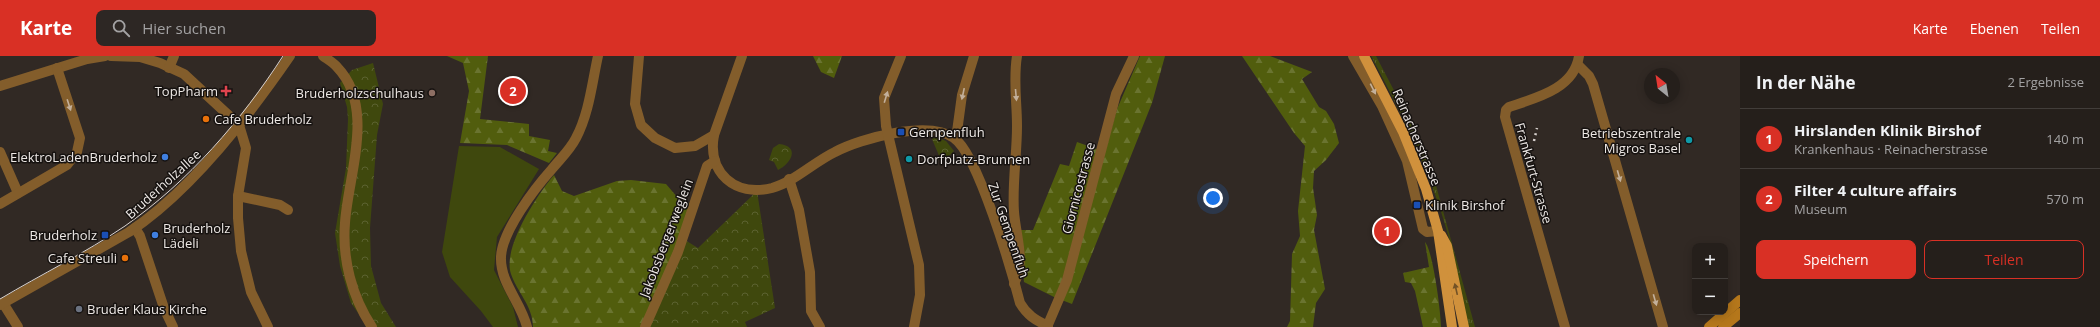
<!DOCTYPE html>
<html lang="de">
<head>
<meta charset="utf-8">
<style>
  :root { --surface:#251f1b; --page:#2d2724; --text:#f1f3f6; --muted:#a3a2a3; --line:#423d3a; --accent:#d93025 }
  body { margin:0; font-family:"Open Sans",sans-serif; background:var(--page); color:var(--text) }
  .controls { position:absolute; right:12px; bottom:12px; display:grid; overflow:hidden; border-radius:8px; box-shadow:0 2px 10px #0003 }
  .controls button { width:36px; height:36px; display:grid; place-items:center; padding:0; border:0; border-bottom:1px solid var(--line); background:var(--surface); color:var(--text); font:20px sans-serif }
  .compass { position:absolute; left:1644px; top:12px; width:36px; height:36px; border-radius:50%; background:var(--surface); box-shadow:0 2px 10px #0003; rotate:330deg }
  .you { position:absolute; left:1213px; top:142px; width:14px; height:14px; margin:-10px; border:3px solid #fff; border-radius:50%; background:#1a73e8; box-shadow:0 0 0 6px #1a73e833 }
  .badge { display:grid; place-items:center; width:26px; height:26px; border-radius:50%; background:var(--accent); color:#fff; font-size:13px; font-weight:700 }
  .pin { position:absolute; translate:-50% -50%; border:2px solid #fff; box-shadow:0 1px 4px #0006 }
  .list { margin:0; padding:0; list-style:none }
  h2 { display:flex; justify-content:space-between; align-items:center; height:52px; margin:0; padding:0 16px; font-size:17px }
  h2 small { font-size:13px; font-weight:400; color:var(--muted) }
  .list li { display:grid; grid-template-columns:26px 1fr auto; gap:12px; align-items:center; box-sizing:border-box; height:60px; padding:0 16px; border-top:1px solid var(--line) }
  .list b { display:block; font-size:15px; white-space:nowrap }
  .list p { margin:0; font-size:13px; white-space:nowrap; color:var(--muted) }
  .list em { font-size:13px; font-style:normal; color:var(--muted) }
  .actions { display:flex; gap:8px; padding:12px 16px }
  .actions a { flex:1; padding:9px 0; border:1px solid var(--accent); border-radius:8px; text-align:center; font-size:14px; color:var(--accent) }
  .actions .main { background:var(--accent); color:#fff }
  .icon { flex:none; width:22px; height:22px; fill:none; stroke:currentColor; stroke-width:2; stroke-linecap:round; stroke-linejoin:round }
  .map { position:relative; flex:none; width:1740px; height:271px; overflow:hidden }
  header { display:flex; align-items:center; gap:24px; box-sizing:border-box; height:56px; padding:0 20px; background:var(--accent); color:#fff }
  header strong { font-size:19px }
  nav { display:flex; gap:22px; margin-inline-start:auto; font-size:14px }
  .search { width:280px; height:36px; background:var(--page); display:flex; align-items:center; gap:10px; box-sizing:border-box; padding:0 14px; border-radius:8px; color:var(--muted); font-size:15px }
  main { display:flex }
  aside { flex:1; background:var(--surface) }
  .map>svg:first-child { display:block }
  .grass { fill:url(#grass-tufts) }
  .forest { fill:url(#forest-firs) }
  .park { fill:url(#park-crowns) }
  .garden { fill:#3f480d }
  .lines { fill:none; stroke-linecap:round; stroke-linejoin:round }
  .street { stroke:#835d2b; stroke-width:10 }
  .secondary { stroke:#b5771b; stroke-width:10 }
  .primary { stroke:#d0913c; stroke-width:10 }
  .tram { stroke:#d8d2cf; stroke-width:1 }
  .rail { stroke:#d8d2cf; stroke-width:2.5; stroke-dasharray:2 4; stroke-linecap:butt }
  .oneway { fill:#c3b09b }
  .oneway2 { fill:#735226 }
  .health-dot { fill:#e0444e; stroke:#161210; stroke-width:1.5 }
  .education-dot { fill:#8d6e63; stroke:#161210; stroke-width:1.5 }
  .food-dot { fill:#e8710a; stroke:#161210; stroke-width:1.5 }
  .transit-dot { fill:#1a4fb4; stroke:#161210; stroke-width:1.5 }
  .culture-dot { fill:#0f9aa8; stroke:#161210; stroke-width:1.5 }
  .shop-dot { fill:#3f7fe0; stroke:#161210; stroke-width:1.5 }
  .worship-dot { fill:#6b7280; stroke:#161210; stroke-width:1.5 }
  .labels { text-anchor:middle; stroke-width:3; stroke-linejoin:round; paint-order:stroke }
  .poi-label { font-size:13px; fill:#ede8e5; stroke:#161210; text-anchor:end }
  .street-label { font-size:13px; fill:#ede8e5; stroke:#161210 }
</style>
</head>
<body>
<header>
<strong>Karte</strong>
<div class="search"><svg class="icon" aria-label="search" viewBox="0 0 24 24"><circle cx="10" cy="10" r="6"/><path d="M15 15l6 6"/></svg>Hier suchen</div>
<nav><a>Karte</a><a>Ebenen</a><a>Teilen</a></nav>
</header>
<main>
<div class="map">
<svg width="1740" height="271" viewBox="0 0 1740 271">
  <defs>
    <pattern id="grass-tufts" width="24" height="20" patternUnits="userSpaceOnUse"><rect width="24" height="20" fill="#3f480d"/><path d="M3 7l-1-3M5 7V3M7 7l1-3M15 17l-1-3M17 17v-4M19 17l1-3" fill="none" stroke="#5b6230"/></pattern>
    <pattern id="forest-firs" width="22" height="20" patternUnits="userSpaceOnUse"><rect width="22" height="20" fill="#515d0d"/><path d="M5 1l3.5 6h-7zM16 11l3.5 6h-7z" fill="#6a7430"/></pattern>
    <pattern id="park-crowns" width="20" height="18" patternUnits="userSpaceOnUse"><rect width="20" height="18" fill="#3f480d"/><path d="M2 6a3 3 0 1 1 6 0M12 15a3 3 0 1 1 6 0" fill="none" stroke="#5b6230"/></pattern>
  </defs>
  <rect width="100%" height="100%" fill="#312924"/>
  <path class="grass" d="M1371,0H1376L1422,88L1432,115L1475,271H1467C1462,245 1459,219 1452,193C1435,126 1404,61 1371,0Z"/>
  <g class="forest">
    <path d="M447,0H488L480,63L529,68V80L550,84L548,95L557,97L549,107L507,89L460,87L469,35L463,7Z"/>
    <path d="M813,0H842L834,22L821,16Z"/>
    <path d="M1140,0H1165L1152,47L1072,248L1054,241L1024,226L1019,174H1033L1060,108L1069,110L1077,86L1105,96L1117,53Z"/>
    <path d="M1242,0H1270L1312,16L1302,23L1319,51L1326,55L1334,68L1339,87L1326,104L1314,115L1313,132L1317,159L1314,174L1325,233L1316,247L1313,271H1287L1290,265L1292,198L1300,180L1298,155L1305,90L1294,77Z"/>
    <path d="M554,119L562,135L574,140L617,125L631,124L666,128L678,142L691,148L676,193L643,271H533C533,250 517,236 511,218C502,192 537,139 554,119Z"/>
    <path d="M1425,186C1433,195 1441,257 1441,271H1423L1415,235L1411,227L1405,226L1403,217L1429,211Z"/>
  </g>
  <g class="park">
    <path d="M373,7L383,48L377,79L370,172L371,210L381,247L396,271H368L351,247L340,210L335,177L346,112L348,63L347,51L340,27L352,14Z"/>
    <path d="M936,81L946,85L954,95L947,102H940L932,83Z"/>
    <path d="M779,88C800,90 792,107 778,114L774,106L769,104L773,92Z"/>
    <path d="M757,135L775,252L745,266L747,271H647L685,184L698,192Z"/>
  </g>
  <path class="garden" d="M459,90L500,91L539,113L497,181L494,214L513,251L518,271H493L481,255L450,221L442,196Z"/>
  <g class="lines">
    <g class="street">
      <path d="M111,0L140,1L160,7L184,18L239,69L246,92L238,140V162L241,195L251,236L268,271"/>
      <path d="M323,0C327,3 334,7 337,11C376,51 348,120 345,167C342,203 352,241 372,271"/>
      <path d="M639,0L635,48L641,69L655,82L675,92L695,90L714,79"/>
      <path d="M742,0L714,79C707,117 735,141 772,132C794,126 814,106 835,96C861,82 929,64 954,82C978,98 1012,216 1020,247C1027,259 1035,264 1048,270"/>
      <path d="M901,0L884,42L886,70L919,209L920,239L914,271"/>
      <path d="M1353,0L1382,50L1407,105L1423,173L1427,176L1438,175"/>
      <path d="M1578,9L1589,20L1593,28L1663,271"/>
      <path d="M169,12L174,0"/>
      <path d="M0,30L87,3L105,0"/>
      <path d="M956,83L962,39L974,0"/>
      <path d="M0,96L18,137"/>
      <path d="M789,123L799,154L810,216L811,255L820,271"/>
      <path d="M238,140L280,149L288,154"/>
      <path d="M0,148L67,109L77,96L80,82L57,12"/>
      <path d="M135,172L140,180L164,252L173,271"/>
      <path d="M1014,228C1026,204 1016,182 1014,156C1012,128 1017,99 1017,70C1017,46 1013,24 1017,0"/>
      <path d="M3,247L18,271"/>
      <path d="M0,249L129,176C191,135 248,61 290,0"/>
      <path d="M527,271C521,246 500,227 501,201C502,175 535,132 552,113C560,103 570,94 576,82C589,58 592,27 598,0"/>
      <path d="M645,271L678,196L707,110L715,105"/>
      <path d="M1047,271L1067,224L1116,38L1134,0"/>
      <path d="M1565,271L1505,61L1506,54L1509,51C1536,42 1574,33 1579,0"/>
    </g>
    <g class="secondary">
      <path d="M1709,271L1740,244"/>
      <path d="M1723,271L1740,257"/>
    </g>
    <g class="primary">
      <path d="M1364,0L1403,76L1426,133L1438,175L1452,271"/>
      <path d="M1441,179L1447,190L1464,271"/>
    </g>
    <path class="tram" d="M0,243C42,218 85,197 125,170C189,125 241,65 283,0"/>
    <path class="rail" d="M1534,85L1537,72"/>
  </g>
  <defs><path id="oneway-solid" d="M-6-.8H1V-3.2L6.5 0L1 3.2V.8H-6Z"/></defs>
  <g class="oneway">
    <use href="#oneway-solid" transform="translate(1373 33) rotate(63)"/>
    <use href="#oneway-solid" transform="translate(963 38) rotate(102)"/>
    <use href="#oneway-solid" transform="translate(1016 39) rotate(85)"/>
    <use href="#oneway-solid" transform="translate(886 41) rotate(-73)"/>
    <use href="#oneway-solid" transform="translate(69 49) rotate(72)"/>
    <use href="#oneway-solid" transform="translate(1619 120) rotate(74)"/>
    <use href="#oneway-solid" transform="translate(1655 244) rotate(74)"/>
  </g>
  <use class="oneway2" href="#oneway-solid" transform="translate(1456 233) rotate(-103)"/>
  <path class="health-dot" d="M224 29h4v4h4v4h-4v4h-4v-4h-4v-4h4z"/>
  <circle class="education-dot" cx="432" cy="37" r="4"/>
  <g class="food-dot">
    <circle cx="206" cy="63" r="4"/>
    <circle cx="125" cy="202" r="4"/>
  </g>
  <g class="transit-dot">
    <rect x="897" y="72" width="8" height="8" rx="2"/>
    <rect x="1413" y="145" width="8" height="8" rx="2"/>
    <rect x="101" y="175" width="8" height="8" rx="2"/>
  </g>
  <g class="culture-dot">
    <circle cx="1689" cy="84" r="4"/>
    <circle cx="909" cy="103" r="4"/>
  </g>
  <g class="shop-dot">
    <circle cx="165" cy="101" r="4"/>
    <circle cx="155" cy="179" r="4"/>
  </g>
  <circle class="worship-dot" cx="79" cy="253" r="4"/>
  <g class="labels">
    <g class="poi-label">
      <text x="218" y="40">TopPharm</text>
      <text x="424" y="42">Bruderholzschulhaus</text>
      <text x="214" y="68" text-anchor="start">Cafe Bruderholz</text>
      <text x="909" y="81" text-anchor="start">Gempenfluh</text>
      <text x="1681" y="82">Betriebszentrale<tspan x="1681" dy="15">Migros Basel</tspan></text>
      <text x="157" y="106">ElektroLadenBruderholz</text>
      <text x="917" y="108" text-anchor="start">Dorfplatz-Brunnen</text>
      <text x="1425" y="154" text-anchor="start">Klinik Birshof</text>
      <text x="163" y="177" text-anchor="start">Bruderholz<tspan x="163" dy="15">Lädeli</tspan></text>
      <text x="97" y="184">Bruderholz</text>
      <text x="117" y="207">Cafe Streuli</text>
      <text x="87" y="258" text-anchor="start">Bruder Klaus Kirche</text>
    </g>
    <g class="street-label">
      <text transform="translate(1417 81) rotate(67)" y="5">Reinacherstrasse</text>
      <text transform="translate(1534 117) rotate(74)" y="5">Frankfurt-Strasse</text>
      <text transform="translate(163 128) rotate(-42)" y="5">Bruderholzallee</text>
      <text transform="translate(1078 132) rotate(-75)" y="5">Giornicostrasse</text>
      <text transform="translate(1009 174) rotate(71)" y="5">Zur Gempenfluh</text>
      <text transform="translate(666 182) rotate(-69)" y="5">Jakobsbergerweglein</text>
    </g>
  </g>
</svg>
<div class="controls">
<button>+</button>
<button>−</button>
</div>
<svg class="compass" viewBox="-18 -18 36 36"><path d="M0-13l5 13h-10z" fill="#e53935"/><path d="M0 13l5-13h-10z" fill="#a3a2a3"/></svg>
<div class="you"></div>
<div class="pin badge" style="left:1387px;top:175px">1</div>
<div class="pin badge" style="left:513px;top:35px">2</div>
</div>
<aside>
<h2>In der Nähe<small>2 Ergebnisse</small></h2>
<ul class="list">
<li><span class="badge">1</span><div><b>Hirslanden Klinik Birshof</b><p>Krankenhaus · Reinacherstrasse</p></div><em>140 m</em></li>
<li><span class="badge">2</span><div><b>Filter 4 culture affairs</b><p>Museum</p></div><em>570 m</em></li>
</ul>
<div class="actions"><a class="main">Speichern</a><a>Teilen</a></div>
</aside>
</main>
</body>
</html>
